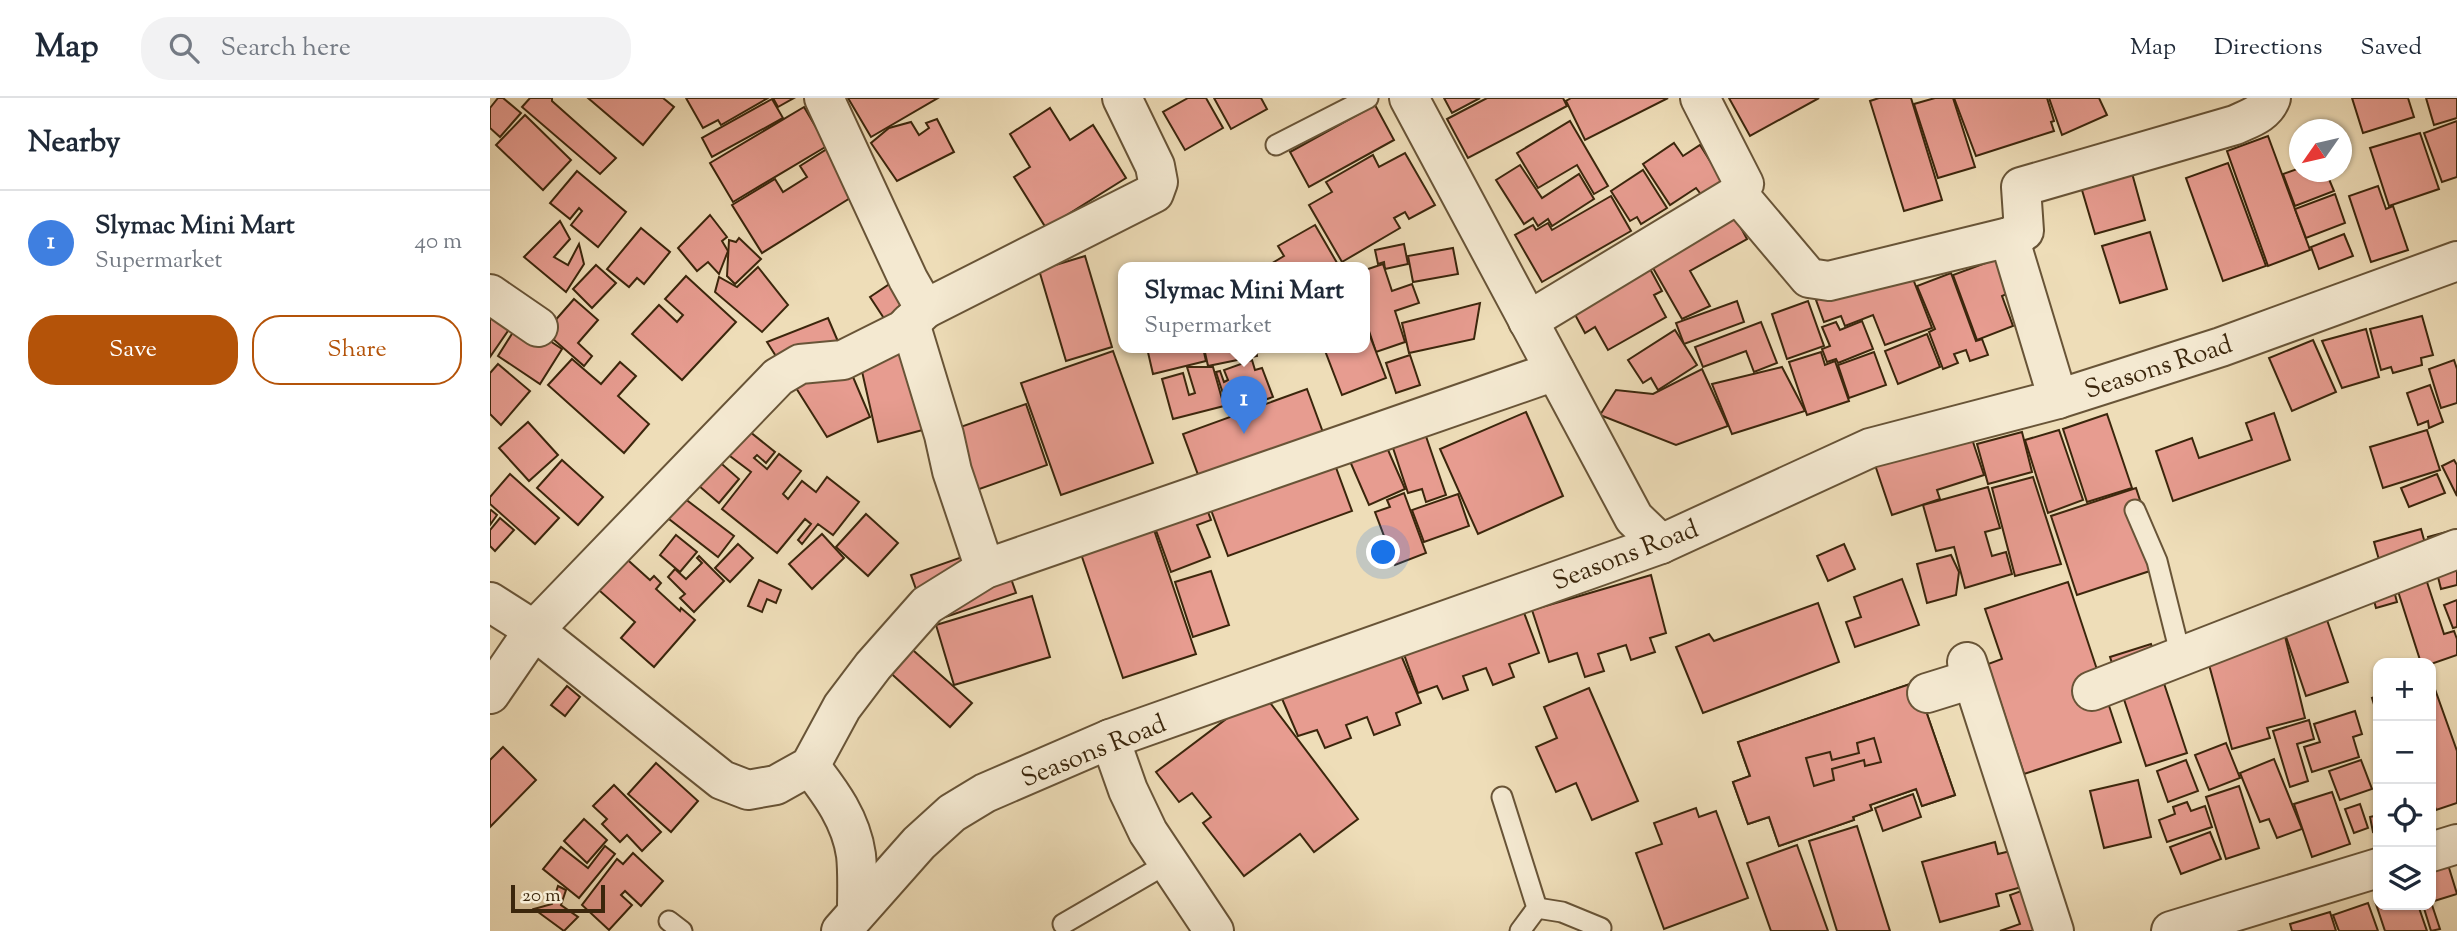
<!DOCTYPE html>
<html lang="en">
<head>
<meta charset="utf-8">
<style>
  :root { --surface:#fff; --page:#f2f2f3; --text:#1f2937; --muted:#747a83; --line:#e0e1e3; --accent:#b45309 }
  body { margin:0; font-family:"Sorts Mill Goudy",serif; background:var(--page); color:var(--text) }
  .controls { position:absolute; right:21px; bottom:21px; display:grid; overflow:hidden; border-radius:14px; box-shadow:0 2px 5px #0004 }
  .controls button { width:63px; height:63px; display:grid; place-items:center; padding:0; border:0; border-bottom:2px solid var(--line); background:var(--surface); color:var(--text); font:35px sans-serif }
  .compass { position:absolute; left:1799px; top:21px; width:63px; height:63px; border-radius:50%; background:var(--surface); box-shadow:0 2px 5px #0004; rotate:236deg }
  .scale { position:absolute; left:21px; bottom:18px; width:94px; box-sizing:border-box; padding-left:7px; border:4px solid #3b260c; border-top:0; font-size:19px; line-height:24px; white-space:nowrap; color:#3b260c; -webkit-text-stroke:5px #f4e9d1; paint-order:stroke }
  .you { position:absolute; left:894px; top:455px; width:24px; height:24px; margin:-18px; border:5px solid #fff; border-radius:50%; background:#1a73e8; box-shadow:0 0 0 10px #1a73e833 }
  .badge { display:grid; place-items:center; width:46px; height:46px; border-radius:50%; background:var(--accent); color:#fff; font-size:23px; font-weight:700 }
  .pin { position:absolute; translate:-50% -58px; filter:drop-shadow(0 2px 4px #0008) }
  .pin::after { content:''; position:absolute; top:37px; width:24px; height:21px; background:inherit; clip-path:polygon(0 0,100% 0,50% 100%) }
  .popup { position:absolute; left:628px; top:164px; width:252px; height:91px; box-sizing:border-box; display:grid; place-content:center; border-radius:14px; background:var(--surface); filter:drop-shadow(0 2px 5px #0005); font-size:23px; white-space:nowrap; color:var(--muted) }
  .popup b { font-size:26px; color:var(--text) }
  .popup::after { content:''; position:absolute; left:50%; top:100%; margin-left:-14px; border:14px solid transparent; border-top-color:var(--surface) }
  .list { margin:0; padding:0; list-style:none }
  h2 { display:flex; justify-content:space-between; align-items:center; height:91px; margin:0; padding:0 28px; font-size:30px }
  h2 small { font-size:23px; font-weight:400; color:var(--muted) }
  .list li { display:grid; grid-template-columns:46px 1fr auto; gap:21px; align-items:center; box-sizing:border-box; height:105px; padding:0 28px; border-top:2px solid var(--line) }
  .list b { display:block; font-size:26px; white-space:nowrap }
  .list p { margin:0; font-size:23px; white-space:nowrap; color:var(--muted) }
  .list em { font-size:23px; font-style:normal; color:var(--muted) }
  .actions { display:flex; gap:14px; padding:21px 28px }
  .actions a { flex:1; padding:16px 0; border:2px solid var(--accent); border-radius:28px; text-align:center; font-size:24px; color:var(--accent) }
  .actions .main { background:var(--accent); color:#fff }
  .icon { flex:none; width:38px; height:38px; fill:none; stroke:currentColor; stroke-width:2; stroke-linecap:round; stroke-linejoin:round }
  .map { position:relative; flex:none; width:1967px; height:833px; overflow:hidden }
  header { display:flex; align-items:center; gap:42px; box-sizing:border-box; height:98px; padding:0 35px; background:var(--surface); border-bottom:2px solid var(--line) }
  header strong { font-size:33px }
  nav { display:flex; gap:38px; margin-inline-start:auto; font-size:24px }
  .search { width:490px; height:63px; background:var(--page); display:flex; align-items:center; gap:18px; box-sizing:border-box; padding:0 24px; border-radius:28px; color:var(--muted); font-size:26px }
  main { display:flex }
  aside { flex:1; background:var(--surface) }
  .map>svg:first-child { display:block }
  .building { fill:#e79c90; stroke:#3b260c; stroke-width:2; fill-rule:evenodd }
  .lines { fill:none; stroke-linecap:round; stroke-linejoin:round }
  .service-casing { stroke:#685437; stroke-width:23 }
  .minor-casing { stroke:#685437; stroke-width:42 }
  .service { stroke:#f4e9d1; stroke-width:19 }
  .minor { stroke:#f4e9d1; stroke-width:38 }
  .labels { text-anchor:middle; stroke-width:5; stroke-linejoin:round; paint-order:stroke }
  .street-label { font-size:26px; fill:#3b260c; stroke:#f4e9d1 }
</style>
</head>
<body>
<header>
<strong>Map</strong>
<div class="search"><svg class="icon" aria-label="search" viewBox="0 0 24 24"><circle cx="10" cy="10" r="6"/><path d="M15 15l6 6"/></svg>Search here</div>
<nav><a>Map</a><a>Directions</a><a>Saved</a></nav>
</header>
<main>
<aside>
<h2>Nearby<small></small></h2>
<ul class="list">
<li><span class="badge" style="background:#3f7fe0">1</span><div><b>Slymac Mini Mart</b><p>Supermarket</p></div><em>40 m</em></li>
</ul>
<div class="actions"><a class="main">Save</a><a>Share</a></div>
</aside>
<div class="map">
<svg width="1967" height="833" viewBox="0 0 1967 833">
  <rect width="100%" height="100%" fill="#eeddb8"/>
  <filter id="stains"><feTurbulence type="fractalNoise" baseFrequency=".00286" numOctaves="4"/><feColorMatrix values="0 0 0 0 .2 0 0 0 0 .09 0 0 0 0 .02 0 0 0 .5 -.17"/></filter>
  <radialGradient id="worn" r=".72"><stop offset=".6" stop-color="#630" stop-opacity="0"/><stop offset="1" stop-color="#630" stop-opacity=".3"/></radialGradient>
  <g class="building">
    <path d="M8,0H13L31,15L10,39L0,30V10Z"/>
    <path d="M40,0H62V3L126,60L110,76L32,9Z"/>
    <path d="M98,0H173L184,9L153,47Z"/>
    <path d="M196,0H278L231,27L228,22L213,30Z"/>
    <path d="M283,0H304L288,9Z"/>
    <path d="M358,0H448L381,39Z"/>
    <path d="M698,0H716L733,30L695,52L673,14Z"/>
    <path d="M724,0H771L777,11L741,31Z"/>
    <path d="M954,0H990L962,15Z"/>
    <path d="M997,0H1073L1077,8L978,60L957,21Z"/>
    <path d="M1081,0H1178L1095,42L1076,3Z"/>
    <path d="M1239,0H1329L1260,38Z"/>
    <path d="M1389,0H1421L1452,102L1414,113L1380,3Z"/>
    <path d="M1445,0H1463L1485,69L1448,80L1424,6Z"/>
    <path d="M1464,0H1557L1564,23L1561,24L1564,33L1486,58Z"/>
    <path d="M1559,0H1609L1617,17L1572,37Z"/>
    <path d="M1862,0H1918L1924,19L1873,35Z"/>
    <path d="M1936,0H1967V20L1944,27Z"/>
    <path d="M282,1L293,20L222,59L212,40Z"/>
    <path d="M885,7L904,42L819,89L800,54Z"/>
    <path d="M314,9L337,48L243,104L220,65Z"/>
    <path d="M560,10L580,42L603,27L636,80L556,130L524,79L540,69L520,36Z"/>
    <path d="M35,17L81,62L53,92L6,47Z"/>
    <path d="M447,21L464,54L407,83L381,45L399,30L421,24L429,37L439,30L436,25Z"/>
    <path d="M1080,23L1118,88L1104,96L1087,67L1048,90L1027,55Z"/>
    <path d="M1967,23V79L1952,84L1934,35Z"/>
    <path d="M1930,35L1949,91L1899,108L1880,50Z"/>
    <path d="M1778,38L1820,152L1778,168L1737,53Z"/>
    <path d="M1184,45L1193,58L1210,47L1234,85L1213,99L1206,90L1180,107L1153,66Z"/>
    <path d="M337,51L365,97L272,155L242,107L285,81L293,94L317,79L310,68Z"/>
    <path d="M915,55L945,107L919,121L915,114L904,120L910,130L852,164L819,107L842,94L836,84L883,57L889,69Z"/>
    <path d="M1738,65L1776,168L1733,183L1696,80Z"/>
    <path d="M1030,67L1052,100L1089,76L1104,101L1062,128L1058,121L1048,128L1043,120L1034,126L1006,82Z"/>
    <path d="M1640,68L1655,122L1605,136L1589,82Z"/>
    <path d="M1810,70V74H1836L1844,93L1805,108L1793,76Z"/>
    <path d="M1153,72L1177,110L1151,126L1147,119L1140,123L1121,93Z"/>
    <path d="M87,73L136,114L108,149L81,127L92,113L89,110L80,121L60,105Z"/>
    <path d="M1888,88L1896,111L1903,108L1918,152L1881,164L1859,98Z"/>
    <path d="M1845,96L1855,125L1816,140L1805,111Z"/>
    <path d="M1121,98L1141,133L1052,184L1025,137L1043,127L1046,132L1058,125L1062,132Z"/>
    <path d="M1239,108L1257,141L1200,173L1220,208L1192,221L1155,156Z"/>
    <path d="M220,117L237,139L232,143L238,153L229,176L218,164L207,173L188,150Z"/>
    <path d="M70,123L80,141L64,159L78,167L89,146L94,166L76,194L34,159Z"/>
    <path d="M825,127L850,170H774L794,158L788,148Z"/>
    <path d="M151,130L180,154L154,186L147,180L139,189L117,171Z"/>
    <path d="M1660,134L1677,191L1630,205L1612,148Z"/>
    <path d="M1854,136L1863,158L1829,171L1821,149Z"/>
    <path d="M249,140L271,161L245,186L237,178L239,142L246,144Z"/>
    <path d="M914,146L918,166L895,171L894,164L888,166L885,152Z"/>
    <path d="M963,150L968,176L923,184L918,158Z"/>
    <path d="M595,158L622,249L576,263L549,172Z"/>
    <path d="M1509,160L1521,194L1512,198L1523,228L1487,242L1463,177Z"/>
    <path d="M893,166L902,193L922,186L929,205L905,213L915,244L886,254L875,221V172Z"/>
    <path d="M106,167L126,185L102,210L83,191Z"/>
    <path d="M1418,168L1442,230L1395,247L1383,217L1355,228L1351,218L1334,224L1326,202Z"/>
    <path d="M268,169L298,207L272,234L225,194L229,179L247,189Z"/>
    <path d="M1159,169L1172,193L1164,197L1176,219L1118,252L1105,229L1095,235L1083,213Z"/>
    <path d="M1461,175L1486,243L1492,241L1498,257L1480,263L1476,252L1464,256L1468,265L1453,271L1439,234L1445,231L1427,188Z"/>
    <path d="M196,178L246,224L192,282L142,236L169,207L187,224L193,217L175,201Z"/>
    <path d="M410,179L429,209L399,228L380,199Z"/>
    <path d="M0,201L27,220L0,259Z"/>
    <path d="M84,201L108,222L88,245L102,258L94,268L55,234Z"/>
    <path d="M1247,203L1254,224L1194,246L1186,225Z"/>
    <path d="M1318,203L1334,248L1297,261L1282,216Z"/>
    <path d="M990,205L984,241L919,255L912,225Z"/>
    <path d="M1932,218L1943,257L1931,260L1932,267L1903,275L1901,269L1891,272L1880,231Z"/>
    <path d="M338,220L380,319L337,339L277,244Z"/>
    <path d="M30,223L72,251L50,286L8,258Z"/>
    <path d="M1372,223L1383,251L1348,265L1346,261L1337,264L1332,251L1340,248L1332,229L1346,224L1350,232Z"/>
    <path d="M1271,224L1287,265L1264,274L1256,253L1213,269L1205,249Z"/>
    <path d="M875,225L896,280L852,297L834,250H875Z"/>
    <path d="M1876,231L1889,279L1852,290L1832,243Z"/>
    <path d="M1185,232L1207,267L1168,292L1161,280L1153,285L1138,262Z"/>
    <path d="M1437,236L1450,269L1408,286L1395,253Z"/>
    <path d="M1823,242L1846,294L1802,313L1779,260Z"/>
    <path d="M657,250H713L716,263L663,276Z"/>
    <path d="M714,250H766L767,258L718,268Z"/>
    <path d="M418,252L440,330L388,344L371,269Z"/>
    <path d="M623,253L663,365L571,397L531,285Z"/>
    <path d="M1331,254L1335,267L1345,263L1359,303L1317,317L1299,264Z"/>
    <path d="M1384,254L1396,287L1359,300L1348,267Z"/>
    <path d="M920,257L930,287L906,295L896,265Z"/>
    <path d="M82,261L111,286L130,264L146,278L128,298L159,326L134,355L58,287Z"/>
    <path d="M762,262L765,272L772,270L783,299L739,314L726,274L730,273L734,284L738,282L734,272Z"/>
    <path d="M1964,262L1967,271V305L1951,310L1939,271Z"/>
    <path d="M8,266L40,293L11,327L0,316V275Z"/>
    <path d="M697,269H723L734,308L683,321L672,281L693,275L699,297L705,295Z"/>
    <path d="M1292,269L1315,313L1242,336L1222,286Z"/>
    <path d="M1212,271L1238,328L1186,347L1110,317L1126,292L1163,296Z"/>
    <path d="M1940,287L1953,324L1939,330L1938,323L1928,327L1917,295Z"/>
    <path d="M817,291L862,413L738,458L693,336Z"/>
    <path d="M536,306L557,367L481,394L459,333Z"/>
    <path d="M926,309L956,397L936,404L932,391L918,395L893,320Z"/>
    <path d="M1036,314L1073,398L988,436L950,351Z"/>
    <path d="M1784,315L1800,362L1683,403L1666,353L1702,340L1709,360L1762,342L1756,325Z"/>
    <path d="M1617,316L1642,390L1597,404L1573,331Z"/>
    <path d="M244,321L285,354L276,365L267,357L264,360L277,371L289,356L311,373L293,396L298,401L312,383L326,394L337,379L369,404L343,437L328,426L312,446L308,442L321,426L315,421L287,455L232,411L261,374L224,346Z"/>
    <path d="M38,324L68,357L39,383L9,350Z"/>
    <path d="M1479,332L1494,377L1447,392L1450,401L1402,417L1384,364Z"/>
    <path d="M1569,332L1593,402L1558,415L1535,342Z"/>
    <path d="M1937,332L1950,372L1893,390L1880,349Z"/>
    <path d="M1532,334L1542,374L1498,386L1487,346Z"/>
    <path d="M895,345L915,391L879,407L859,361Z"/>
    <path d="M209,346L249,381L229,405L188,370Z"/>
    <path d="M72,362L113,399L88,427L47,390Z"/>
    <path d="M1964,362L1967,367V398L1952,368Z"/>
    <path d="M20,376L69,420L45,446L0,406V399Z"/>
    <path d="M1947,376L1955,395L1919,409L1911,390Z"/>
    <path d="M1543,379L1571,466L1525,478L1502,390Z"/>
    <path d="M1498,389L1510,430L1495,434L1502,458L1516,454L1522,476L1475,490L1464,449L1446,453L1433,407Z"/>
    <path d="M1646,390L1672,469L1587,497L1561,418Z"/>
    <path d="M710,393L721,422L707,427L720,459L681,474L659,413Z"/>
    <path d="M186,394L244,438L228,459L170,414Z"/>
    <path d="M914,395L936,455L905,467L885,414L900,409L897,402Z"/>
    <path d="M968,396L979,428L934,444L922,412Z"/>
    <path d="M1,412L7,417L0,427V413Z"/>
    <path d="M376,416L408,445L378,478L346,449Z"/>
    <path d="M10,420L24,432L5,453L0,448V432Z"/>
    <path d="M663,429L706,556L633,580L590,453Z"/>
    <path d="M1931,431L1941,467L1900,478L1907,504L1886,510L1876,473L1891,469L1884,444Z"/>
    <path d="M1967,431V487L1951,491L1938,439Z"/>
    <path d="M332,436L354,460L322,491L299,466Z"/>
    <path d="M186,437L207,454L190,474L170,457Z"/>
    <path d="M248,446L263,460L240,484L225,470Z"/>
    <path d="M509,446L526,495L438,525L421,477Z"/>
    <path d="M1354,446L1365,471L1338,483L1327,458Z"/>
    <path d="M130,455L160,482L164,478L171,485L166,491L190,513L191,510L205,522L164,569L131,540L145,524L102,486Z"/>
    <path d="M1461,457L1469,474L1466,497L1437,505L1427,466Z"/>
    <path d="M209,458L234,483L204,514L190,500L195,496L178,479L185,471L196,481L212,465L207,460Z"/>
    <path d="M721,473L739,527L703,539L685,484Z"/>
    <path d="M1161,477L1176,535L1160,540L1165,554L1141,562L1136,547L1108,556L1114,573L1095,579L1087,555L1059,564L1042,512Z"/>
    <path d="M1935,478L1954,536L1964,533L1967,541V557L1941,566L1931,565L1906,487Z"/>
    <path d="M1412,481L1429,527L1365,549L1356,524L1371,519L1364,499Z"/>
    <path d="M269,482L291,492L286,505L277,501L272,514L258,508Z"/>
    <path d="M1578,484L1631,644L1534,676L1498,566L1512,561L1495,511Z"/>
    <path d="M542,498L560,559L464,587L446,527Z"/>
    <path d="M1967,502V529L1963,530L1954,507Z"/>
    <path d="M1030,504L1049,555L1019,566L1024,579L1003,587L996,570L973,578L978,592L953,601L947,588L928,595L911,548Z"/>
    <path d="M1328,505L1349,564L1213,615L1186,549L1219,536L1224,543Z"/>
    <path d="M1835,516L1858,584L1816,598L1793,530Z"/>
    <path d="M1793,530L1815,620L1777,630L1780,640L1742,651L1712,541Z"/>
    <path d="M405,536L482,605L460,629L384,560Z"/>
    <path d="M1661,546L1697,655L1656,668L1620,559Z"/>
    <path d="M911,557L931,605L906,615L910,627L884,637L877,619L856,627L861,640L835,650L827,632L808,638L790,596Z"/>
    <path d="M1941,580L1967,653V705L1946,712L1941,696Z"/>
    <path d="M1426,584L1465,697L1432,708L1426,691L1380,707L1382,712L1363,719L1364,722L1289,748L1279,719L1258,726L1243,684L1260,678L1248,644ZM1384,640L1391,664L1375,668L1374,662L1342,671L1344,682L1324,688L1316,660L1340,654L1342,662L1369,655L1367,645Z"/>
    <path d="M1426,584L1465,697L1432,708L1426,691L1380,707L1382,712L1363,719L1364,722L1289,748L1279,719L1258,726L1243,684L1260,678L1248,644Z"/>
    <path d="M77,588L90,599L75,618L61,607Z"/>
    <path d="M1099,590L1148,703L1102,722L1086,685L1066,694L1046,649L1067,640L1054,609Z"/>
    <path d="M772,594L868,721L824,754L810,736L754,778L713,725L721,719L702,695L689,704L666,674Z"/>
    <path d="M1888,598V620L1882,600Z"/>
    <path d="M1865,613L1872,636L1863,639L1869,659L1822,674L1814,649L1830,644L1824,626Z"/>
    <path d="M1819,622L1824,641L1807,646L1818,683L1800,689L1783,633Z"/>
    <path d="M1384,640L1391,664L1375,668L1374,662L1342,671L1344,682L1324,688L1316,660L1340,654L1342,662L1369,655L1367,645Z"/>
    <path d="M1736,645L1750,680L1719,692L1705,657Z"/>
    <path d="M13,649L46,682L0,729V662Z"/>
    <path d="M1784,661L1812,731L1787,740L1779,721L1770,724L1750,675Z"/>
    <path d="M1696,662L1708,693L1678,704L1667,673Z"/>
    <path d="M1871,662L1882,691L1850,702L1839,673Z"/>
    <path d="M166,665L208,703L181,734L138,696Z"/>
    <path d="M1648,682L1661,739L1614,750L1600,693Z"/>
    <path d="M124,687L171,734L152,753L137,737L130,744L112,726L117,721L103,708Z"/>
    <path d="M1749,688L1769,750L1736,761L1716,699Z"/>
    <path d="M1842,694L1860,746L1822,759L1804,706Z"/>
    <path d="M1423,696L1431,719L1393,733L1385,710Z"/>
    <path d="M1697,704L1701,713L1715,708L1722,729L1677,744L1669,722L1685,716L1683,709Z"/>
    <path d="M1870,706L1878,730L1864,735L1855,711Z"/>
    <path d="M1206,710L1209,719L1226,713L1258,800L1174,831L1146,755L1172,746L1164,725Z"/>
    <path d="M1888,717V733L1883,734L1880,719Z"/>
    <path d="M94,721L117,742L97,765L74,743Z"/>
    <path d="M1367,728L1400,833H1347L1319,743Z"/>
    <path d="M1720,734L1731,761L1691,776L1680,749Z"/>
    <path d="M1505,744L1508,756L1533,750L1543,786L1506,796L1509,808L1450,824L1432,764Z"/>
    <path d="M1307,747L1338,833H1281L1257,765Z"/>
    <path d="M115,748L125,756L89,800L53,771L71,749L98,770Z"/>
    <path d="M143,755L173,783L151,808L135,793L131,797L142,807L119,832L92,807L127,761L133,766Z"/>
    <path d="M1956,760L1967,796L1941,804L1950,831L1941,833L1933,807H1941V765Z"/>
    <path d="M1554,785L1570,833H1510L1530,826L1520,797Z"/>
    <path d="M68,788L76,792L71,807L88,819L74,833L44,811L62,806Z"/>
    <path d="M1878,805L1888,833H1849L1843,817Z"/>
    <path d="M1886,806L1928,807L1937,833H1895Z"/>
    <path d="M1840,814L1846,833H1802L1800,826Z"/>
  </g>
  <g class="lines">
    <defs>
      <g id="service">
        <path d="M786,47L878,0"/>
        <path d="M1645,412L1667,463L1691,559"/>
        <path d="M1012,699L1047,810L1030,833"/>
        <path d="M1047,810L1072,814L1111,830"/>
        <path d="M179,823L192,833"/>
        <path d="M573,826L678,765"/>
      </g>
      <g id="minor">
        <path d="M334,0L418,181L435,211L664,95L668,84L665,68L632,0"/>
        <path d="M919,0L1144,420L1171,446"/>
        <path d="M1210,0L1254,86L1248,96L1319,180L1339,183L1519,139L1534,133L1531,89L1745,27C1760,20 1775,16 1781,0"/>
        <path d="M1519,139L1568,301"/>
        <path d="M0,196L48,229"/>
        <path d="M1038,223L1248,96"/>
        <path d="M420,225L454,337L462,373L495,471"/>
        <path d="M0,504L44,532L232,682L258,692L286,687L320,668L352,609L383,568L437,507L495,471L1065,273"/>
        <path d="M1477,564L1564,833"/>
        <path d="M1602,593L1967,451"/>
        <path d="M1437,595L1482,581"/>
        <path d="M0,596L44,532L288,279L310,266L353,262L413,232L435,211"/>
        <path d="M620,641L638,692L658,734L724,833"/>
        <path d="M320,668C341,695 361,722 366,757C368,775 367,794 367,812"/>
        <path d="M1941,754L1967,746"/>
        <path d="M351,833L429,745L462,715L495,695L620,641L1171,446L1380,350L1568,301L1731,249L1967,163"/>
        <path d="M1681,833L1888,770"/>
      </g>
    </defs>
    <use href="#service" class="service-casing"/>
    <use href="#minor" class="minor-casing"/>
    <use href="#service" class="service"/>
    <use href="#minor" class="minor"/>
  </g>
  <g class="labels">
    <g class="street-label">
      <text transform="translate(1668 268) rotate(-18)" y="9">Seasons Road</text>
      <text transform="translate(1135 456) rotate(-21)" y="9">Seasons Road</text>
      <text transform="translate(603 652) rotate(-22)" y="9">Seasons Road</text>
    </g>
  </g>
  <rect width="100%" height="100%" filter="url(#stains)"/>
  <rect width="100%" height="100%" fill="url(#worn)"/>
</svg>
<div class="controls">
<button>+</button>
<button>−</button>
<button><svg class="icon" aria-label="locate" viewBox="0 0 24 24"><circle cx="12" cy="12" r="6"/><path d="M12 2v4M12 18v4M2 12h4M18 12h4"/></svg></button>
<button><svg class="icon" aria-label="layers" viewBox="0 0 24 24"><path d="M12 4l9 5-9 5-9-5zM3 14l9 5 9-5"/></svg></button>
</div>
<svg class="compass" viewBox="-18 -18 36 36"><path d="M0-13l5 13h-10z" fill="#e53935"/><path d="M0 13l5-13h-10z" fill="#747a83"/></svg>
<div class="scale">20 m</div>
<div class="you"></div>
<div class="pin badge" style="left:754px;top:336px;background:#3f7fe0">1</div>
<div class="popup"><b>Slymac Mini Mart</b>Supermarket</div>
</div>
</main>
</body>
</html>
